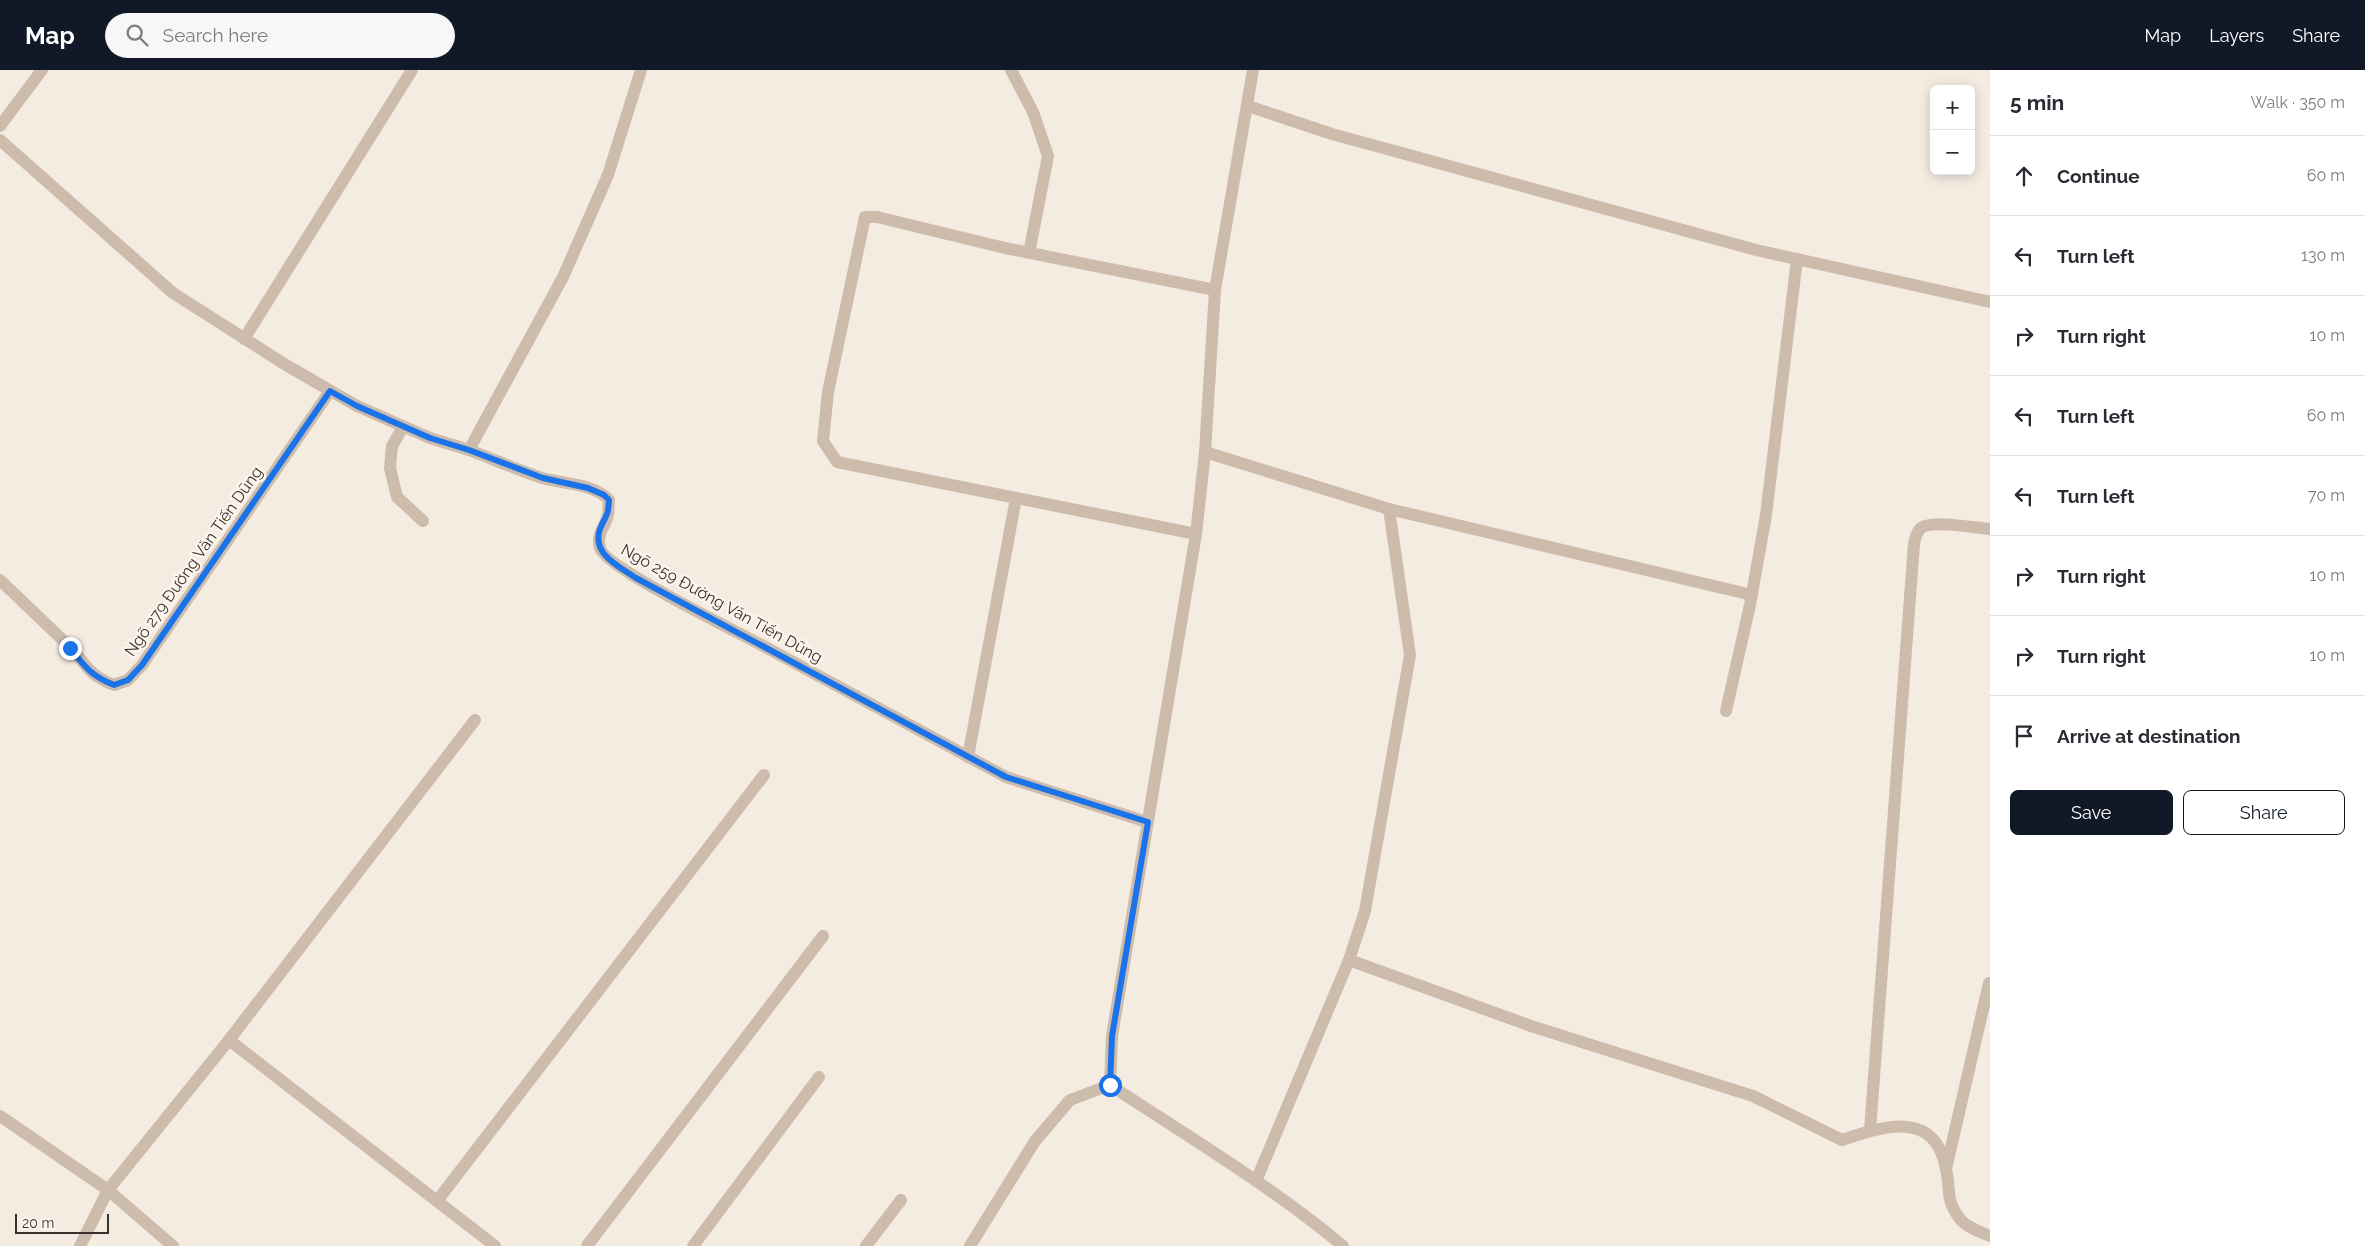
<!DOCTYPE html>
<html lang="en">
<head>
<meta charset="utf-8">
<style>
  :root { --surface:#fff; --page:#f7f7f7; --text:#2b2b33; --muted:#7c7c81; --line:#e1e1e2; --accent:#111827 }
  body { margin:0; font-family:Raleway,sans-serif; background:var(--page); color:var(--text) }
  .controls { position:absolute; right:15px; top:15px; display:grid; overflow:hidden; border-radius:8px; box-shadow:0 2px 12px #0003 }
  .controls button { width:45px; height:45px; display:grid; place-items:center; padding:0; border:0; border-bottom:1px solid var(--line); background:var(--surface); color:var(--text); font:25px sans-serif }
  .scale { position:absolute; left:15px; bottom:12px; width:94px; box-sizing:border-box; padding-left:5px; border:2px solid #3b302b; border-top:0; font-size:14px; line-height:18px; white-space:nowrap; color:#3b302b; -webkit-text-stroke:4px #fbf5ee; paint-order:stroke }
  .stop { position:absolute; width:15px; height:15px; margin:-11px; border:4px solid #1a73e8; border-radius:50%; background:#fff }
  .stop.end { background:#1a73e8; border-color:#fff; box-shadow:0 1px 5px #0008 }
  .list { margin:0; padding:0; list-style:none }
  h2 { display:flex; justify-content:space-between; align-items:center; height:65px; margin:0; padding:0 20px; font-size:21px }
  h2 small { font-size:16px; font-weight:400; color:var(--muted) }
  .list li { display:grid; grid-template-columns:32px 1fr auto; gap:15px; align-items:center; box-sizing:border-box; height:80px; padding:0 20px; border-top:1px solid var(--line) }
  .list b { display:block; font-size:19px; white-space:nowrap }
  .list em { font-size:16px; font-style:normal; color:var(--muted) }
  .actions { display:flex; gap:10px; padding:15px 20px }
  .actions a { flex:1; padding:11px 0; border:1px solid var(--accent); border-radius:8px; text-align:center; font-size:18px; color:var(--accent) }
  .actions .main { background:var(--accent); color:#fff }
  .icon { flex:none; width:28px; height:28px; fill:none; stroke:currentColor; stroke-width:2; stroke-linecap:round; stroke-linejoin:round }
  .map { position:relative; flex:none; width:1990px; height:1176px; overflow:hidden }
  header { display:flex; align-items:center; gap:30px; box-sizing:border-box; height:70px; padding:0 25px; background:var(--accent); color:#fff }
  header strong { font-size:24px }
  nav { display:flex; gap:28px; margin-inline-start:auto; font-size:18px }
  .search { width:350px; height:45px; background:var(--page); display:flex; align-items:center; gap:12px; box-sizing:border-box; padding:0 18px; border-radius:28px; color:var(--muted); font-size:19px }
  main { display:flex }
  aside { flex:1; background:var(--surface) }
  .map>svg:first-child { display:block }
  .lines { fill:none; stroke-linecap:round; stroke-linejoin:round }
  .service { stroke:#cdbbac; stroke-width:12 }
  .minor { stroke:#cdbbac; stroke-width:12 }
  .tertiary { stroke:#cdbbac; stroke-width:12 }
  .route { stroke:#1a73e8; stroke-width:6 }
  .labels { text-anchor:middle; stroke-width:5; stroke-linejoin:round; paint-order:stroke }
  .street-label { font-size:16px; fill:#3b302b; stroke:#fbf5ee }
</style>
</head>
<body>
<header>
<strong>Map</strong>
<div class="search"><svg class="icon" aria-label="search" viewBox="0 0 24 24"><circle cx="10" cy="10" r="6"/><path d="M15 15l6 6"/></svg>Search here</div>
<nav><a>Map</a><a>Layers</a><a>Share</a></nav>
</header>
<main>
<div class="map">
<svg width="1990" height="1176" viewBox="0 0 1990 1176">
  <rect width="100%" height="100%" fill="#f4ebe1"/>
  <g class="lines">
    <path class="service" d="M641,0L608,105L563,207L469,380C493,389 518,400 542,408C563,414 593,413 609,430C608,434 609,441 608,445C605,458 596,462 600,478C605,498 742,564 767,578"/>
    <g class="minor">
      <path d="M1011,0L1033,42L1048,86L1029,183"/>
      <path d="M1248,36L1332,64L1756,180L1990,232"/>
      <path d="M0,56L42,0"/>
      <path d="M0,70L173,223L286,295L357,336L430,368L469,380"/>
      <path d="M244,269L412,0"/>
      <path d="M403,357L392,376L390,398L397,427L423,451"/>
      <path d="M1205,382L1389,439L1752,525"/>
      <path d="M1196,464L837,392L823,371L828,322L865,147H877L1005,178L1215,220"/>
      <path d="M0,510C23,532 45,553 68,575C87,594 86,604 114,615L128,610L142,595L330,321"/>
      <path d="M767,578L1006,707L1147,752"/>
      <path d="M1726,641L1750,535L1766,445L1797,189"/>
      <path d="M968,687L1016,428"/>
      <path d="M1349,890L1531,956L1753,1026L1842,1070C1884,1056 1935,1039 1946,1099C1951,1121 1945,1129 1960,1149C1966,1157 1981,1162 1990,1166"/>
      <path d="M229,970L495,1176"/>
      <path d="M0,1046L108,1120L173,1176"/>
      <path d="M1870,1060L1914,474C1915,469 1917,462 1920,459C1929,449 1976,458 1990,459"/>
      <path d="M1946,1099L1989,913"/>
      <path d="M1256,1111L1349,890L1365,841L1410,585L1389,439"/>
      <path d="M437,1131L764,705"/>
      <path d="M80,1176L108,1120L229,970L475,650"/>
      <path d="M587,1176L823,866"/>
      <path d="M693,1176L819,1007"/>
      <path d="M866,1176L901,1130"/>
      <path d="M970,1176L1035,1071L1070,1030L1110,1015"/>
    </g>
    <path class="tertiary" d="M1253,0L1215,220L1205,382L1196,464L1112,966L1110,1015C1189,1067 1271,1116 1343,1176"/>
  </g>
  <g class="lines">
    <path class="route" d="M70,578C85,597 91,606 114,615L128,610L142,595L330,321L357,336L430,368L469,380L543,408L588,418L604,425L609,430C608,448 606,444 600,459C591,484 620,497 636,508L1006,707L1148,752L1112,966L1110,1015"/>
  </g>
  <g class="labels">
    <g class="street-label">
      <text transform="translate(193 491) rotate(-55)" y="6">Ngõ 279 Đường Văn Tiến Dũng</text>
      <text transform="translate(722 533) rotate(29)" y="6">Ngõ 259 Đường Văn Tiến Dũng</text>
    </g>
  </g>
</svg>
<div class="controls">
<button>+</button>
<button>−</button>
</div>
<div class="scale">20 m</div>
<div class="stop" style="left:1110px;top:1015px"></div>
<div class="stop end" style="left:70px;top:578px"></div>
</div>
<aside>
<h2>5 min<small>Walk · 350 m</small></h2>
<ul class="list">
<li><svg class="icon" aria-label="ahead" viewBox="0 0 24 24"><path d="M12 20V5M6 11l6-6 6 6"/></svg><div><b>Continue</b></div><em>60 m</em></li>
<li><svg class="icon" aria-label="left" viewBox="0 0 24 24"><path d="M17 20v-9H6M10 6l-5 5 5 5"/></svg><div><b>Turn left</b></div><em>130 m</em></li>
<li><svg class="icon" aria-label="right" viewBox="0 0 24 24"><path d="M7 20v-9h11M14 6l5 5-5 5"/></svg><div><b>Turn right</b></div><em>10 m</em></li>
<li><svg class="icon" aria-label="left" viewBox="0 0 24 24"><path d="M17 20v-9H6M10 6l-5 5 5 5"/></svg><div><b>Turn left</b></div><em>60 m</em></li>
<li><svg class="icon" aria-label="left" viewBox="0 0 24 24"><path d="M17 20v-9H6M10 6l-5 5 5 5"/></svg><div><b>Turn left</b></div><em>70 m</em></li>
<li><svg class="icon" aria-label="right" viewBox="0 0 24 24"><path d="M7 20v-9h11M14 6l5 5-5 5"/></svg><div><b>Turn right</b></div><em>10 m</em></li>
<li><svg class="icon" aria-label="right" viewBox="0 0 24 24"><path d="M7 20v-9h11M14 6l5 5-5 5"/></svg><div><b>Turn right</b></div><em>10 m</em></li>
<li><svg class="icon" aria-label="arrive" viewBox="0 0 24 24"><path d="M6 21V4h12l-3 4 3 4H6"/></svg><div><b>Arrive at destination</b></div></li>
</ul>
<div class="actions"><a class="main">Save</a><a>Share</a></div>
</aside>
</main>
</body>
</html>
